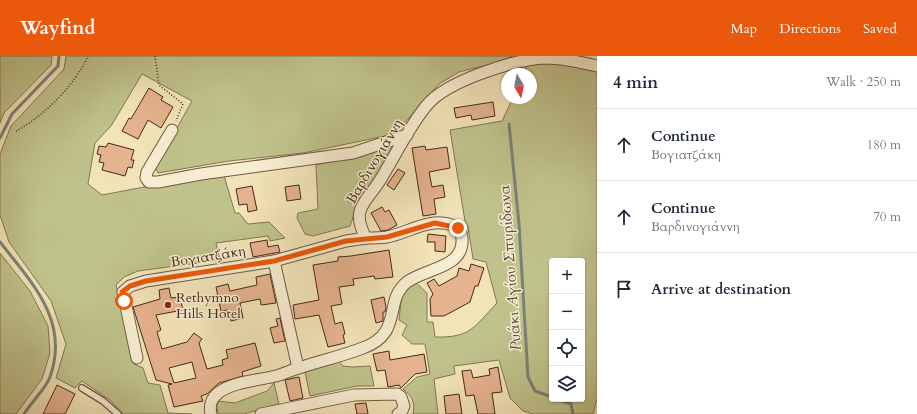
<!DOCTYPE html>
<html lang="en">
<head>
<meta charset="utf-8">
<style>
  :root { --surface:#fff; --page:#f6f6f7; --text:#1f2937; --muted:#747a83; --line:#e0e1e3; --accent:#ea580c }
  body { margin:0; font-family:Cardo,serif; background:var(--page); color:var(--text) }
  .controls { position:absolute; right:12px; bottom:12px; display:grid; overflow:hidden; border-radius:4px; box-shadow:0 1px 3px #0004 }
  .controls button { width:36px; height:36px; display:grid; place-items:center; padding:0; border:0; border-bottom:1px solid var(--line); background:var(--surface); color:var(--text); font:20px sans-serif }
  .compass { position:absolute; left:501px; top:12px; width:36px; height:36px; border-radius:50%; background:var(--surface); box-shadow:0 1px 3px #0004; rotate:170deg }
  .stop { position:absolute; width:12px; height:12px; margin:-9px; border:3px solid #ea580c; border-radius:50%; background:#fff }
  .stop.end { background:#ea580c; border-color:#fff; box-shadow:0 1px 4px #0008 }
  .list { margin:0; padding:0; list-style:none }
  h2 { display:flex; justify-content:space-between; align-items:center; height:52px; margin:0; padding:0 16px; font-size:17px }
  h2 small { font-size:13px; font-weight:400; color:var(--muted) }
  .list li { display:grid; grid-template-columns:26px 1fr auto; gap:12px; align-items:center; box-sizing:border-box; height:72px; padding:0 16px; border-top:1px solid var(--line) }
  .list b { display:block; font-size:15px; white-space:nowrap }
  .list p { margin:0; font-size:13px; white-space:nowrap; color:var(--muted) }
  .list em { font-size:13px; font-style:normal; color:var(--muted) }
  .icon { flex:none; width:22px; height:22px; fill:none; stroke:currentColor; stroke-width:2; stroke-linecap:round; stroke-linejoin:round }
  .map { position:relative; flex:none; width:597px; height:358px; overflow:hidden }
  header { display:flex; align-items:center; gap:24px; box-sizing:border-box; height:56px; padding:0 20px; background:var(--accent); color:#fff }
  header strong { font-size:19px }
  nav { display:flex; gap:22px; margin-inline-start:auto; font-size:14px }
  main { display:flex }
  aside { flex:1; background:var(--surface) }
  .map>svg:first-child { display:block }
  .green { fill:#c0c28b; stroke:#837653; fill-rule:evenodd }
  .lines { fill:none; stroke-linecap:round; stroke-linejoin:round }
  .stream { stroke:#7a8278; stroke-width:3 }
  .building { fill:#e5b38e; stroke:#46291b; fill-rule:evenodd }
  .service-casing { stroke:#715842; stroke-width:8 }
  .minor-casing { stroke:#715842; stroke-width:13 }
  .path { stroke:#46291b; stroke-width:1.5; stroke-dasharray:1 2; stroke-linecap:butt }
  .service { stroke:#f7edd1; stroke-width:5.5 }
  .minor { stroke:#f7edd1; stroke-width:11 }
  .route { stroke:#ea580c; stroke-width:5 }
  .poi-dot { fill:#8f2418; stroke:#f7edd1; stroke-width:1.5 }
  .labels { text-anchor:middle; stroke-width:3; stroke-linejoin:round; paint-order:stroke }
  .street-label { font-size:14px; fill:#46291b; stroke:#f7edd1 }
  .poi-label { font-size:14px; fill:#46291b; stroke:#f7edd1; text-anchor:start }
  .water-label { font-size:15px; font-style:italic; fill:#5c4e42; stroke:#f7edd1 }
</style>
</head>
<body>
<header>
<strong>Wayfind</strong>
<nav><a>Map</a><a>Directions</a><a>Saved</a></nav>
</header>
<main>
<div class="map">
<svg width="597" height="358" viewBox="0 0 597 358">
  <rect width="100%" height="100%" fill="#f2e4b8"/>
  <filter id="stains"><feTurbulence type="fractalNoise" baseFrequency=".005" numOctaves="4"/><feColorMatrix values="0 0 0 0 .2 0 0 0 0 .09 0 0 0 0 .02 0 0 0 .5 -.17"/></filter>
  <radialGradient id="worn" r=".72"><stop offset=".6" stop-color="#630" stop-opacity="0"/><stop offset="1" stop-color="#630" stop-opacity=".3"/></radialGradient>
  <g class="green">
    <path d="M0,0H52L51,9L4,57L0,67Z"/>
    <path d="M66,0H513L491,8L459,16L439,28L401,71L385,80L303,97L229,105L158,117L155,111L192,45L142,18L111,70L95,87L88,128L102,139L223,116L235,157H239L248,168L269,166L285,182L270,185L268,180L216,187L220,204L138,215L124,221L116,229L134,308L143,312L148,327L160,329L168,357L192,358H123L110,344L82,325L75,332L56,322L66,288L51,245L9,186L0,159V98L11,70L64,13Z"/>
    <path d="M560,6L597,13V343L593,358H533L523,355L510,342L499,304L454,310L455,318L434,323L438,358H413C415,346 413,341 403,333L417,321L430,318L425,288H412L402,279L407,269L399,264L402,236L415,226L427,237V266H433L435,281C471,282 474,271 497,247L486,206L473,203L468,171L465,165L450,74L502,65L513,42H531V18H524L527,9ZM552,205H582V343H552Z"/>
    <path d="M397,88L356,153L350,170L313,180L305,178L297,162L298,157L318,153L316,109L383,93Z"/>
    <path d="M0,197L30,235L48,270L50,297L42,323L16,358H0Z"/>
    <path d="M338,304L343,310L353,311L370,310L374,330H357L310,340L305,316Z"/>
    <path d="M274,327L279,348L244,358H218L217,350L218,345L235,347L267,335Z"/>
  </g>
  <g class="lines">
    <g class="stream">
      <path d="M509,68L519,168L528,321L535,335L552,341"/>
      <path d="M0,82L12,58L58,10L59,0"/>
      <path d="M0,186C32,227 70,265 50,321C45,334 31,346 24,358"/>
      <path d="M557,343L571,348L573,358"/>
    </g>
  </g>
  <g class="building">
    <path d="M149,32L163,41L161,44L173,51L161,72L148,64L138,83L122,75L129,62L131,63Z"/>
    <path d="M493,46L495,60L472,64L471,59L456,62L454,52Z"/>
    <path d="M108,87L134,94L131,104H134L132,112L128,111L125,120L102,114L104,107L99,106L101,99L97,98L99,90L106,91Z"/>
    <path d="M425,90L426,94L447,91L450,112L429,116L432,131L443,129L445,141L434,143L436,158L423,160L412,92Z"/>
    <path d="M398,113L405,117L394,134L387,129Z"/>
    <path d="M299,129L301,143L287,145L285,131Z"/>
    <path d="M252,130L257,154L248,156L247,148L239,149L236,133Z"/>
    <path d="M382,151L385,156L389,154L397,169L388,174L381,175L371,157Z"/>
    <path d="M428,178L446,180L445,196L435,195V186H427Z"/>
    <path d="M267,184L268,191L278,189L280,196L253,201L250,187Z"/>
    <path d="M389,194L393,221L375,223L374,220L353,223L354,229L339,231L342,248L331,250L335,268L342,266L345,278L343,279L345,287L328,291L319,259L295,263L293,249L319,244L313,209L338,205V201L351,200Z"/>
    <path d="M471,208L484,212L478,230H475L470,246L444,260H431L430,243L433,238L427,227L434,223L439,230L457,220L459,212L469,215Z"/>
    <path d="M270,218L276,247L261,249L260,243L240,247L243,262L231,265L228,254L221,255L216,231L228,228L230,235L257,229L256,221Z"/>
    <path d="M169,232L171,242L180,241L183,254L156,259L161,274L157,276L162,293L187,286L194,277L202,283L199,287L207,313L223,309L222,304L228,302L226,294L255,287L261,310L242,316L243,320L219,327L207,338L201,340L203,345L174,351L168,329L172,328L156,324L133,251L160,243L159,234ZM192,306L196,322L174,327L169,312Z"/>
    <path d="M384,241L386,251L385,256H383V265L376,267L371,244Z"/>
    <path d="M280,262L285,285L274,287L270,272L278,270L276,263Z"/>
    <path d="M389,295L390,304L424,298L427,316L415,318L401,332L399,329L388,331L385,314L377,315L373,298Z"/>
    <path d="M498,311L502,336L492,337L495,358H478L474,339L466,340L462,315L471,314L473,322L490,319L489,313Z"/>
    <path d="M299,321L303,342L290,345L285,324Z"/>
    <path d="M57,329L75,338L65,358H43Z"/>
    <path d="M459,338L462,358H446L444,340Z"/>
    <path d="M366,347L368,358H357L355,348Z"/>
  </g>
  <g class="lines">
    <defs>
      <path id="service" d="M82,332L103,345L118,358"/>
      <g id="minor">
        <path d="M172,74L147,116L146,122L149,126H158L201,118L353,97L407,79"/>
        <path d="M274,205L298,312"/>
        <path d="M137,302L123,236L130,230L146,225L274,205L346,185L366,182"/>
        <path d="M211,358C209,349 211,343 218,337C232,326 259,324 276,320C284,318 291,314 299,312C320,305 342,300 363,292C404,277 383,245 407,226C426,212 464,212 462,183C462,176 458,172 452,169C430,161 408,177 387,181C380,182 373,182 366,182C349,151 368,146 382,121C396,98 410,69 427,49C447,25 515,3 546,2C563,2 580,6 597,10"/>
        <path d="M261,358L354,339L397,338L401,341L404,350L401,357L398,358"/>
      </g>
    </defs>
    <use href="#service" class="service-casing"/>
    <use href="#minor" class="minor-casing"/>
    <g class="path">
      <path d="M155,0L159,29L183,48L176,65"/>
      <path d="M16,75C43,61 76,28 88,0"/>
    </g>
    <use href="#service" class="service"/>
    <use href="#minor" class="minor"/>
  </g>
  <g class="lines">
    <path class="route" d="M124,245L122,236L130,230L146,225L274,205L346,185L387,181L435,167L458,172"/>
  </g>
  <circle class="poi-dot" cx="168" cy="249" r="4"/>
  <g class="labels">
    <g class="street-label">
      <text transform="translate(374 105) rotate(-59)" y="5">Βαρδινογιάννη</text>
      <text transform="translate(208 200) rotate(-9)" y="5">Βογιατζάκη</text>
    </g>
    <g class="poi-label">
      <text x="176" y="246">Rethymno<tspan x="176" dy="16">Hills Hotel</tspan></text>
    </g>
    <g class="water-label">
      <text transform="translate(510 212) rotate(-94)" y="5">Ρυάκι Αγίου Σπυρίδωνα</text>
    </g>
  </g>
  <rect width="100%" height="100%" filter="url(#stains)"/>
  <rect width="100%" height="100%" fill="url(#worn)"/>
</svg>
<div class="controls">
<button>+</button>
<button>−</button>
<button><svg class="icon" aria-label="locate" viewBox="0 0 24 24"><circle cx="12" cy="12" r="6"/><path d="M12 2v4M12 18v4M2 12h4M18 12h4"/></svg></button>
<button><svg class="icon" aria-label="layers" viewBox="0 0 24 24"><path d="M12 4l9 5-9 5-9-5zM3 14l9 5 9-5"/></svg></button>
</div>
<svg class="compass" viewBox="-18 -18 36 36"><path d="M0-13l5 13h-10z" fill="#e53935"/><path d="M0 13l5-13h-10z" fill="#747a83"/></svg>
<div class="stop" style="left:124px;top:245px"></div>
<div class="stop end" style="left:458px;top:172px"></div>
</div>
<aside>
<h2>4 min<small>Walk · 250 m</small></h2>
<ul class="list">
<li><svg class="icon" aria-label="ahead" viewBox="0 0 24 24"><path d="M12 20V5M6 11l6-6 6 6"/></svg><div><b>Continue</b><p>Βογιατζάκη</p></div><em>180 m</em></li>
<li><svg class="icon" aria-label="ahead" viewBox="0 0 24 24"><path d="M12 20V5M6 11l6-6 6 6"/></svg><div><b>Continue</b><p>Βαρδινογιάννη</p></div><em>70 m</em></li>
<li><svg class="icon" aria-label="arrive" viewBox="0 0 24 24"><path d="M6 21V4h12l-3 4 3 4H6"/></svg><div><b>Arrive at destination</b></div></li>
</ul>
</aside>
</main>
</body>
</html>
